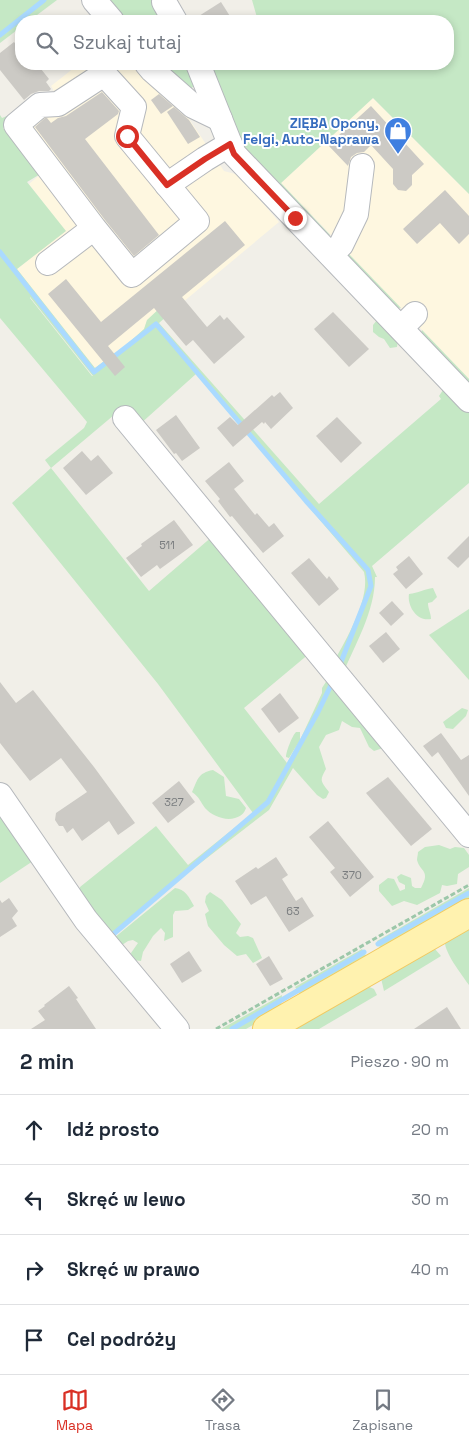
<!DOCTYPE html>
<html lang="pl">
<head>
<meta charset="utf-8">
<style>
  :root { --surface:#fff; --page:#f6f6f7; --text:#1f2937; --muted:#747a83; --line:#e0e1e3; --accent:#d93025 }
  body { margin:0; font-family:"Space Grotesk",sans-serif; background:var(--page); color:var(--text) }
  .stop { position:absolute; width:15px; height:15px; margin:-11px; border:4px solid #d93025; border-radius:50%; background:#fff }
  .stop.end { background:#d93025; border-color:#fff; box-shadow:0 1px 5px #0008 }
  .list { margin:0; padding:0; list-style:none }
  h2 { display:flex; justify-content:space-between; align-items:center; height:65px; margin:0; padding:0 20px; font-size:21px }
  h2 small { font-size:16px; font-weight:400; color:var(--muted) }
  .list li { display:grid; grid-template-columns:32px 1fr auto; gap:15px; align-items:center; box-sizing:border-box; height:70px; padding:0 20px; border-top:1px solid var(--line) }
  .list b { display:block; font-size:19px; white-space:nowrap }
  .list em { font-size:16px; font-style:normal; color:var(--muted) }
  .icon { flex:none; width:28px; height:28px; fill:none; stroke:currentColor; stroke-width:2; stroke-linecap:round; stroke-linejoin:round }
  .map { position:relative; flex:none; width:469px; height:1029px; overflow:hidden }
  .search { position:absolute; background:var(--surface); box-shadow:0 2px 8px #0003; left:15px; right:15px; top:15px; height:55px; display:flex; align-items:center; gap:12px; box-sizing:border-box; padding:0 18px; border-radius:20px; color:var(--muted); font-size:19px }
  .sheet { height:345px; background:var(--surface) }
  nav { display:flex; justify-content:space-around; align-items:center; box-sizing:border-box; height:70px; border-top:1px solid var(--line); background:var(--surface); font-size:14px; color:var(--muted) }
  nav a { display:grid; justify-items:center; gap:2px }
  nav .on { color:var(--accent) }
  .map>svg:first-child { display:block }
  .commercial { fill:#fef7e0 }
  .green { fill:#c5e8c5; fill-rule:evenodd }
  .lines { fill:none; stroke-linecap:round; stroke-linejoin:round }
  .stream { stroke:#aadaff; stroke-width:5 }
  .building { fill:#cccac5 }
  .minor-casing { stroke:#b5b8bc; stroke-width:26 }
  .major-casing { stroke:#f2c960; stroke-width:30 }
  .path { stroke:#9cc7a9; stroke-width:3; stroke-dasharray:5 2.5; stroke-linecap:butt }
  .minor { stroke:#fff; stroke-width:24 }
  .major { stroke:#fff2af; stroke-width:28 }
  .route { stroke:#d93025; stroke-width:6 }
  .labels { text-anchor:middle; stroke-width:4; stroke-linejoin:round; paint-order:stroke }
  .number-label { font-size:11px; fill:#7a7d7f }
  .shop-label { font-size:14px; font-weight:bold; fill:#366cbe; stroke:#fff; text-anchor:end }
</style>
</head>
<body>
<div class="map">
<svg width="469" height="1029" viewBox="0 0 469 1029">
  <rect width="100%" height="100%" fill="#f1efe8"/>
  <g class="commercial">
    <path d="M79,64H136L163,91L174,106L179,104L224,171L239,175L279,222L176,308L147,320L144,329L124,347L95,368L17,269L65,231L29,184L42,173L3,128L29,107L54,91L51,86Z"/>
    <path d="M373,98L469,194V379L281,183Z"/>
  </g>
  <g class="green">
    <path d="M0,0H57L29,21H21V27L0,43Z"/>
    <path d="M98,0H152L167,21H113Z"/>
    <path d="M252,0H469V194L373,98L281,183L330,235H318L236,143L204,64H448V21H258Z"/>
    <path d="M155,64H193C195,74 199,82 190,90Z"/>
    <path d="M29,107L3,128L42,173L27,182L66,231L17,269L95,368L124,347L144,329L147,320L162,306L176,308L159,323L319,504L441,399L439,396L443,390L426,370L434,375L469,412V483L372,566L377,577H375C375,612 355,644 342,676L332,665C345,641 371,599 364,572L196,374L139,425L114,415L51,468L149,591L214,535L310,653L244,708L287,763L298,743L289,758L286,757C286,752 292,736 296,732H300V740L322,693V688L329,677L383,748L374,751L369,747L360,728L352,727L342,721L339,730L326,735L319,747L326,769C319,781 321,781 329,792L326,798L323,799L317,795L293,768L269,810L185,875L108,940L78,897L80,887L156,826L188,865L253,813L158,684L12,503L51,468L45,460L84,428L87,422L0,318V115L2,118ZM30,297L93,376H92L30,298Z"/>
    <path d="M347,252L401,308L388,307L348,265Z"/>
    <path d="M377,320L398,340L397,347L390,348L384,339L379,337L373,332V325Z"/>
    <path d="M422,330L469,379V388L420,335Z"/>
    <path d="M433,588L437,597L432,602L428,603C428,609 431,613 431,619C417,622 407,606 409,594C418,593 425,589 433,588Z"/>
    <path d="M469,609V680L429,635Z"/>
    <path d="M462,708L468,710L466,716L453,729L446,728L443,722Z"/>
    <path d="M213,770L224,777L226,796L239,799L246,808C244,814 241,816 235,818C225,821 212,816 205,808C200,801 200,798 192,792C198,779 198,773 213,770Z"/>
    <path d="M0,802L39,857L0,883Z"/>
    <path d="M439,845L450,849L455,847L464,848L469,855V867L458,874L457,884L447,886L442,885L440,893L417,905L404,901L392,906L379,891V885L388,878L394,879L400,891L405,889V885L399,882L397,877L401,874L411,878L412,886L415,888H421C431,870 420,872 417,860C417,857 418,855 418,852L425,847Z"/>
    <path d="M175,888C185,889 189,897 194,906L188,910L175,911L173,915V937L164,941L165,933L161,928L153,936L143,952L141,961L133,960L131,953L138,943L133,940L128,941L122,945L116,942L114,938Z"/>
    <path d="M469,888V900L381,950L377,941Z"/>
    <path d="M210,892L222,900L241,924L236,933L240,937L248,936L253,938L262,958L253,963L246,954L237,956L224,945L208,926L205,914L209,911L205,902L206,896Z"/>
    <path d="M469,926V985C462,975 443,951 445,940Z"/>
    <path d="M362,949L368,959L304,995L300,994L295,987Z"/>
    <path d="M431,949H435L441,956L384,991L381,978Z"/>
    <path d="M365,985L374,989L377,995L319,1029H291Z"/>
    <path d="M282,995L281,1009L246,1029H221Z"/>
  </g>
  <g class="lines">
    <g class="stream">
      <path d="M0,35L44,0"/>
      <path d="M0,252L94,372L156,324L306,501L368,570L371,586L341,662"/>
      <path d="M110,937L268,802L318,712L333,681"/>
      <path d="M378,944L469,893"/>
      <path d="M232,1029L364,952"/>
    </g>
  </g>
  <g class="building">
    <path d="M221,2L233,21H191Z"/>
    <path d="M14,42L21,51V64H37L49,79L46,82L51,89L49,91H39L31,94L24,100L0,70V53Z"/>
    <path d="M102,92L119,111L118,114L85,139L159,235L134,256L105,220L35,127L45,118H47L51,123L58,118L66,116Z"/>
    <path d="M159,94L173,106L161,114L151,100Z"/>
    <path d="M371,106L424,164L412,175V185L406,191L398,190L393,184V169L371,145L364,152L357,153L351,157L348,166L328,145Z"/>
    <path d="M174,107L189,120L200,137L188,144L167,112Z"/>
    <path d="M445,190L469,216V234L459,244L440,223L417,244L403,229Z"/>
    <path d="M225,221L245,245L182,297L207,327L220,315L224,320L227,317L245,337L214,364L193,340L186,346L154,308L108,346L125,367L115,376L48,294L66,279L101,322Z"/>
    <path d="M333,312L369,349L349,367L314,329Z"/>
    <path d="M280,392L293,408L271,429L265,422L264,424L262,422L233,447L217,428L230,417L238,425L272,395L274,397Z"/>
    <path d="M176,415L200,448L182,461L176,453L174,454L156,430Z"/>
    <path d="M337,417L362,443L341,463L316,436Z"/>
    <path d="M82,451L91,461L98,455L113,473L86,495L63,468Z"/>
    <path d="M229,462L244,481L234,489L255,515L257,513L269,527L274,523L284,536L263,553L232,516L230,517L218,501L220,499L205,481Z"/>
    <path d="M174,520L193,545L160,569L157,565L141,577L126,558L142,546L141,544Z"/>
    <path d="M469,536V557L458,568L447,558Z"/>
    <path d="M409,556L423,574L406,589L393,574L398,570L396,567Z"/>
    <path d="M309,558L327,579L329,576L339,589L319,606L291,573Z"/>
    <path d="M392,601L404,614L391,626L379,613Z"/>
    <path d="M386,632L400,649L383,663L369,646Z"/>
    <path d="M0,682L16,703L33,690L94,767L135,823L118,835L109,821L82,841L73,828L67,833L63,826H59L55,820L56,813L87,792L61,758L30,781L0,743Z"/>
    <path d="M280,693L299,718L279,733L261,709Z"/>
    <path d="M441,733L461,760L469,755V796L438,752L432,757L423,746Z"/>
    <path d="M388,777L432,829L411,846L366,793Z"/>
    <path d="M179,781L195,802L168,823L152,803Z"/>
    <path d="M328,821L374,877L350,897L330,872L335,868L309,837Z"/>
    <path d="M276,857L288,875L282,879L296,901L302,897L314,916L289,932L266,896L251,905L235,881L256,867L258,869Z"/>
    <path d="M9,898L18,911L12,918L17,926L0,937V900L2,903Z"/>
    <path d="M189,951L202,971L182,983L170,964Z"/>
    <path d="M269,956L283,979L270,986L256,964Z"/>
    <path d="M69,986L78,998L76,999L96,1029H31L45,1020L38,1011L45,1006L44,1005Z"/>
    <path d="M447,1007L461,1029H414Z"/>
  </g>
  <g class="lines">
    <defs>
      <g id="minor">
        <path d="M94,0L112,21"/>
        <path d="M164,2L175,21"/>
        <path d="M147,64L152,70L193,106L220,119"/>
        <path d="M198,64L234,154L469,400"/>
        <path d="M167,185L205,159L230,144"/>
        <path d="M330,254L341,245L356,214L362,166"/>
        <path d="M48,263L94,228L132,275L197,221L127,136L134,107L104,74L58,104L40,105L16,125L94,228"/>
        <path d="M401,328L415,314"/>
        <path d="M125,418L469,835"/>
        <path d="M0,795L86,920L177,1029"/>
      </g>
      <path id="major" d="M267,1029L469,913"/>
    </defs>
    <use href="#minor" class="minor-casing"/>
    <use href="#major" class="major-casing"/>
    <path class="path" d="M216,1029L469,885"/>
    <use href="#minor" class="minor"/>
    <use href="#major" class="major"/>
  </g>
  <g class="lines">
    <path class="route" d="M127,136L167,185L205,159L230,144L234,154L295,218"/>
  </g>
  <defs>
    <symbol id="shop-pin" viewBox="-11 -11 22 30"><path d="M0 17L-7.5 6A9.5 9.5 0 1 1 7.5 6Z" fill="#3f7fe0" stroke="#fff"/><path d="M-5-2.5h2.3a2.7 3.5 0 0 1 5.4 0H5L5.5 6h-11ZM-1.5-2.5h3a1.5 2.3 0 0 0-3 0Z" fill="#fff"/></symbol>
  </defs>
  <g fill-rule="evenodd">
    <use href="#shop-pin" x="382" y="115" width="32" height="43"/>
  </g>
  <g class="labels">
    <g class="number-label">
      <text x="167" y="549">511</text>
      <text x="174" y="806">327</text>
      <text x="352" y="879">370</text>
      <text x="293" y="915">63</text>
    </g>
    <g class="shop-label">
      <text x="379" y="128">ZIĘBA Opony,<tspan x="379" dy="16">Felgi, Auto-Naprawa</tspan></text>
    </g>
  </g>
</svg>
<div class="stop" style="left:127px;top:136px"></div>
<div class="stop end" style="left:295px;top:218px"></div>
<div class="search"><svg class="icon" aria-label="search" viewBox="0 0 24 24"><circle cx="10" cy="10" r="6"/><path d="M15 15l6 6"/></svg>Szukaj tutaj</div>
</div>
<section class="sheet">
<h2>2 min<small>Pieszo · 90 m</small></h2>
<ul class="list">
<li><svg class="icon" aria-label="ahead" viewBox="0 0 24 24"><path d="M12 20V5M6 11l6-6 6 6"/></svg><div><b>Idź prosto</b></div><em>20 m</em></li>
<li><svg class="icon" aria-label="left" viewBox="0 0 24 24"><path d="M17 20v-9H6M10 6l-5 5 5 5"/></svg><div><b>Skręć w lewo</b></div><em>30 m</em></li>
<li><svg class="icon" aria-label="right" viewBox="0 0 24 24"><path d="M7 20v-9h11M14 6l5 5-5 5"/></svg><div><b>Skręć w prawo</b></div><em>40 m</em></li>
<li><svg class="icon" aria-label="arrive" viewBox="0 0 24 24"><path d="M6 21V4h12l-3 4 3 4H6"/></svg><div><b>Cel podróży</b></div></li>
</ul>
</section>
<nav>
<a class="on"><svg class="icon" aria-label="map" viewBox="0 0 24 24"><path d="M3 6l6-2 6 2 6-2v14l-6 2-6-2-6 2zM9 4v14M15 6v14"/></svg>Mapa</a>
<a><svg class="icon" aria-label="directions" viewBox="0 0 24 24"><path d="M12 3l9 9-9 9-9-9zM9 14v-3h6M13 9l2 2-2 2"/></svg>Trasa</a>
<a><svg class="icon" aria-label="saved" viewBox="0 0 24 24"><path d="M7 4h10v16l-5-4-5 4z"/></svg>Zapisane</a>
</nav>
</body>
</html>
